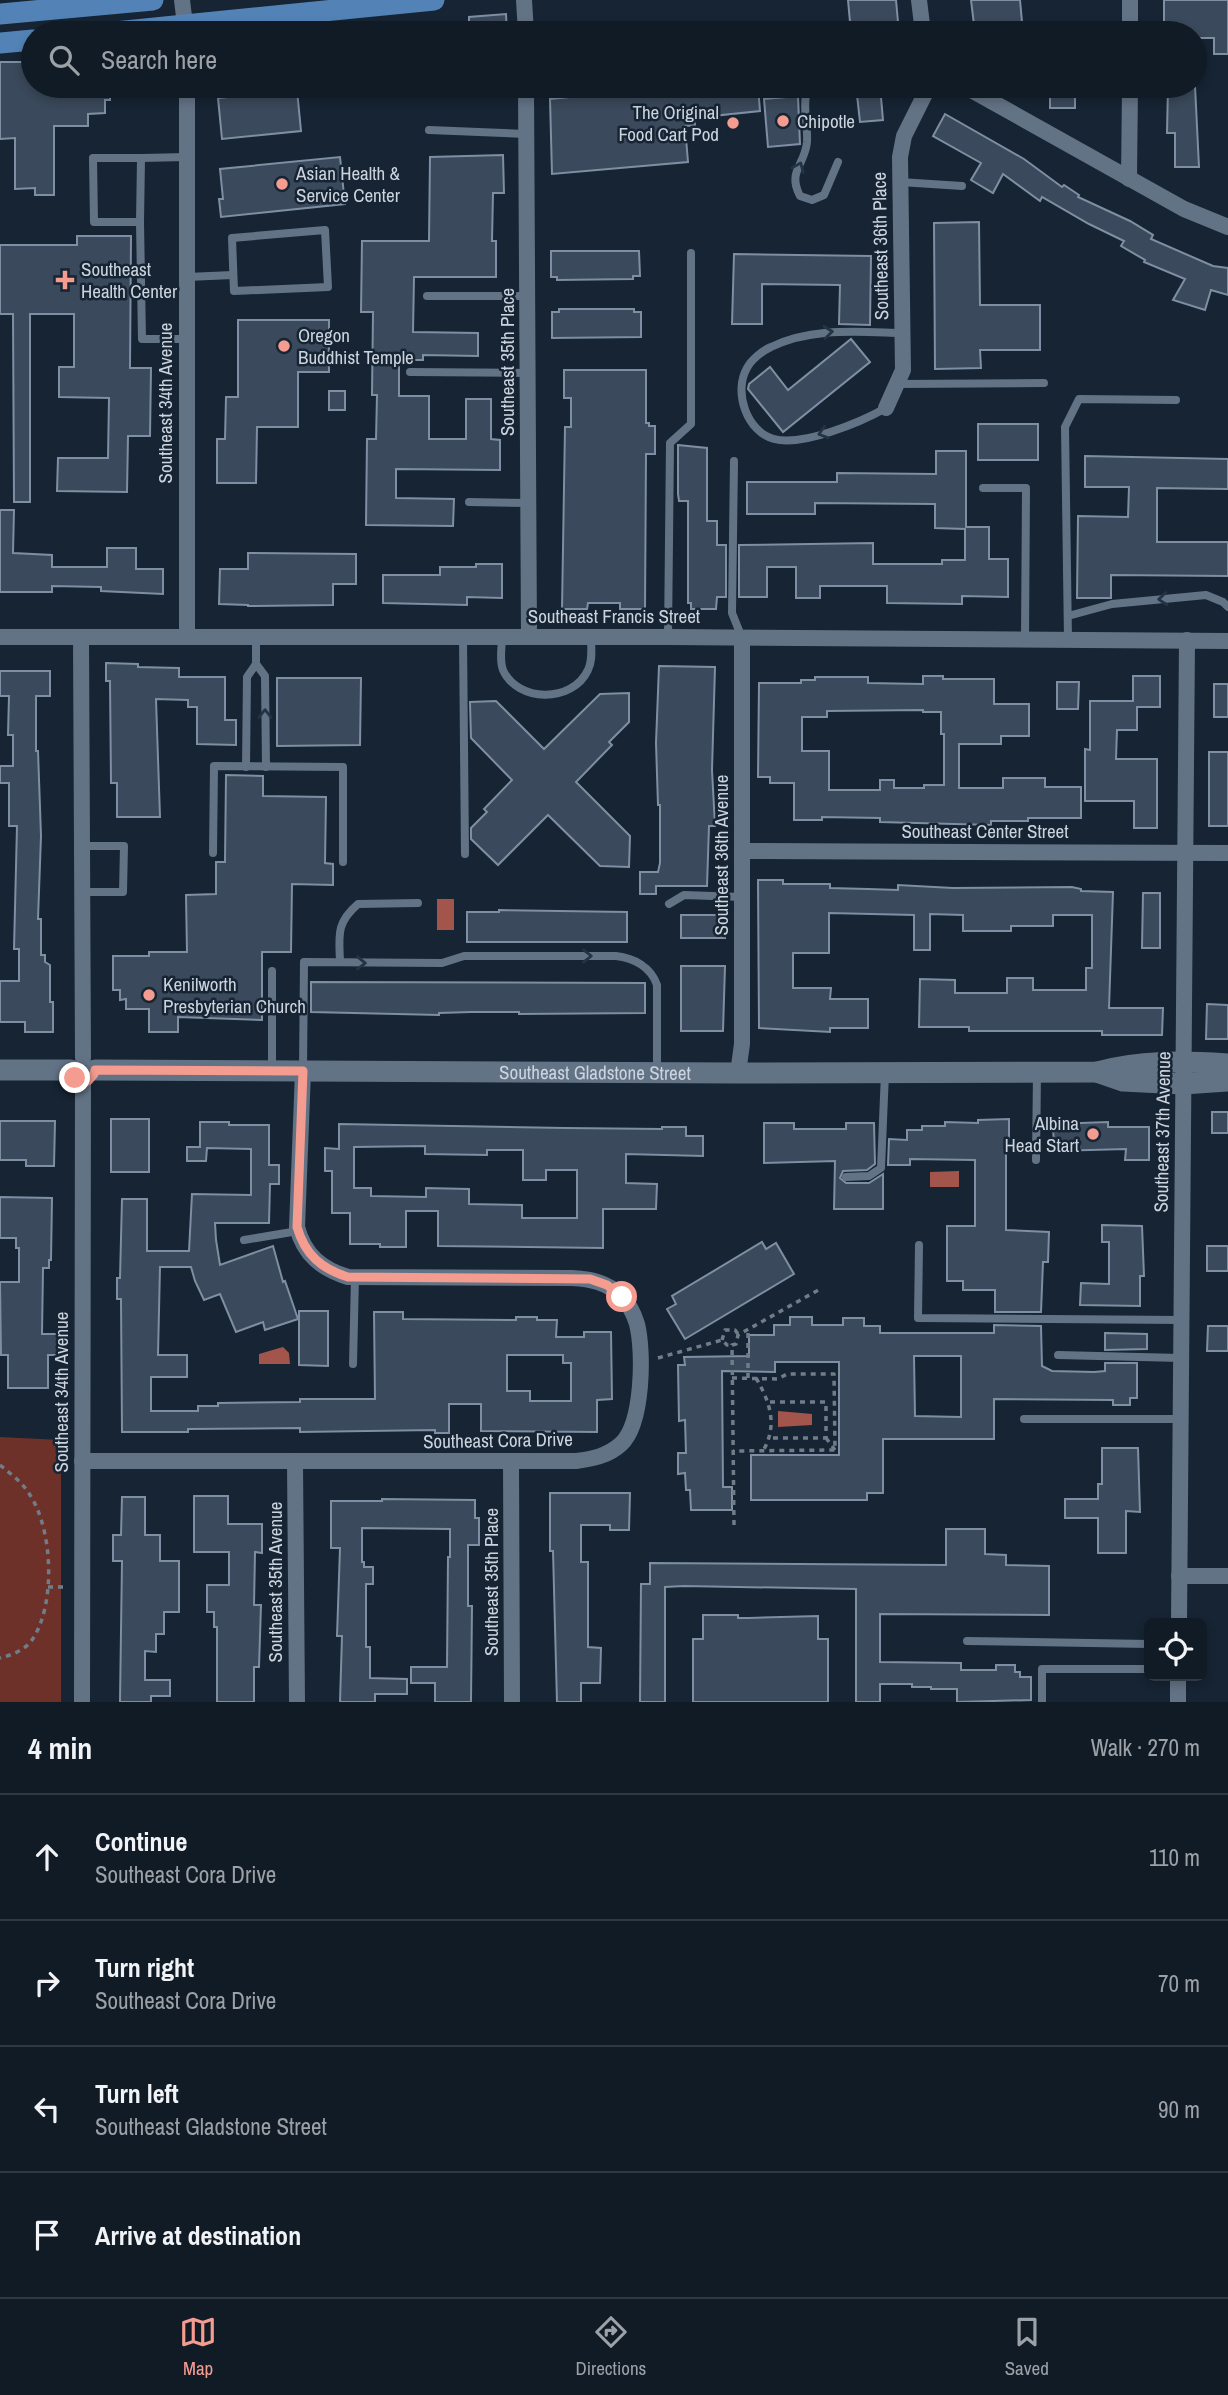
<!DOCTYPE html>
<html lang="en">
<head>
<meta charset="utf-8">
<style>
  :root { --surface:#101b26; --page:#1e2832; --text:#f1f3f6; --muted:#9ca1a7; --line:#303943; --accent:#f59c90 }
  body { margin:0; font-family:"Archivo Narrow",sans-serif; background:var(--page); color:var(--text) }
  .controls { position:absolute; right:21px; bottom:21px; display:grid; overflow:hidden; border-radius:10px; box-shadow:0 4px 10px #0003 }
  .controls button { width:63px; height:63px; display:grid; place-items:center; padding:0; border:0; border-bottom:2px solid var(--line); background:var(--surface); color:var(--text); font:35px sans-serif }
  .stop { position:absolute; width:21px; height:21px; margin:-16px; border:5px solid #f59c90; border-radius:50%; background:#fff }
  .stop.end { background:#f59c90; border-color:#fff; box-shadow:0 2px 7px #0008 }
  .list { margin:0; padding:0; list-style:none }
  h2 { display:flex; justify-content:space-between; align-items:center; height:91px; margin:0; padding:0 28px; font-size:30px }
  h2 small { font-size:23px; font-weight:400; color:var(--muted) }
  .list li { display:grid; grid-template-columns:46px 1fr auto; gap:21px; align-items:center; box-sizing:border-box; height:126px; padding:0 28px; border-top:2px solid var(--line) }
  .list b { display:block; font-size:26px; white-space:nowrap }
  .list p { margin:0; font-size:23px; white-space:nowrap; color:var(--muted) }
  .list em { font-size:23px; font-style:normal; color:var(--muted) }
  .icon { flex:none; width:38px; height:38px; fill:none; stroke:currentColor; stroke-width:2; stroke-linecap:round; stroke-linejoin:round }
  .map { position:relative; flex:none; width:1228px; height:1702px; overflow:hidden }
  .search { position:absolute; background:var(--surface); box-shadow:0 4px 10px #0003; left:21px; right:21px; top:21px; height:77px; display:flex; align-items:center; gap:18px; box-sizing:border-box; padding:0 24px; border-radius:38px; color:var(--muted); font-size:26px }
  .sheet { height:595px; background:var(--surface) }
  nav { display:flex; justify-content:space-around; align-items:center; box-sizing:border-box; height:98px; border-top:2px solid var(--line); background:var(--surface); font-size:19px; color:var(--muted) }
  nav a { display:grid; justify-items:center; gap:4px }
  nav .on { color:var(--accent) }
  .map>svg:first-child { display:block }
  .green { fill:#6e312a }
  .water { fill:#a4554b }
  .building { fill:#3a495b; stroke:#7e8fa3; stroke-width:2; fill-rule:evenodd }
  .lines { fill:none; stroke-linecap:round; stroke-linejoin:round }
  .path { stroke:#717c89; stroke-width:3.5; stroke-dasharray:5 5; stroke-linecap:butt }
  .lane { stroke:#637386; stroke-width:8 }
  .street { stroke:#637386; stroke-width:16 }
  .secondary { stroke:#637386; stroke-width:21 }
  .primary { stroke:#5383b6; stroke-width:21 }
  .oneway { stroke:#253444 }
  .route { stroke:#f59c90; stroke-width:9 }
  .poi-dot { fill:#f59c90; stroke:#162433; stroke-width:2.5 }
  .labels { text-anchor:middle; stroke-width:5; stroke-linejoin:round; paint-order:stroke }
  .poi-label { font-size:19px; fill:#cbd4de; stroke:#162433; text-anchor:start }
  .street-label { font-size:19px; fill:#cbd4de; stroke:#162433 }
</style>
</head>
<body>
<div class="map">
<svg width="1228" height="1702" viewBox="0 0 1228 1702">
  <rect width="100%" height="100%" fill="#162433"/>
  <path class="green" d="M0,1437L61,1440V1702H0Z"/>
  <g class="water">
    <rect x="437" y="899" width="17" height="31"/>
    <path d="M959,1171V1187H930V1172Z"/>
    <path d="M283,1347L289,1353L290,1364H259V1354Z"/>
    <path d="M778,1411L812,1414V1425L778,1427Z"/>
  </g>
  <g class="building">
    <path d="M848,0H896L899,33H851Z"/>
    <path d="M971,0H1020L1023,33H975Z"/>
    <path d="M1164,0H1228V54H1214V38H1195V33H1164Z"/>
    <path d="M506,14L507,33H469V17Z"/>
    <path d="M0,62H33V86H110V100H105V113L88,114V126H54V195H35V188L15,189V138L0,139Z"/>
    <path d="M678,86H758L760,111L694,118L695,125L685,126L688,162L552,174L550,99Z"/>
    <path d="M856,86H880L883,120L860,122Z"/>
    <rect x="1050" y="86" width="25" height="22"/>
    <path d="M1168,86H1195L1199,167H1175V133H1167Z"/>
    <path d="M297,90L301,131L222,139L218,98Z"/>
    <path d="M798,96L800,144L768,147L764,99Z"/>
    <path d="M945,114L1024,159L1062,187L1064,185L1079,195L1078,197L1130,221L1153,235L1151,239L1213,266L1228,268V295L1211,290L1205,310L1173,300L1185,279L1144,262L1145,260L1121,246L1124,241L1089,224L1042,197L1040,201L1003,174L993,193L971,180L981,163L933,136Z"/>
    <path d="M503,155L504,193H493L492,241H496V277H414L413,332L478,333V356L423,355V360H399V396H429V439H466V399H491V439L500,440V470L396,469V498L454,499L453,526L366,525L367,439H376L377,395H372L373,312H361L362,241H429L430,157Z"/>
    <path d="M340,157L345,204L221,217L219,199H223L220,169Z"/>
    <path d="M979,222L980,305H1040V350H980L981,368L935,369L934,223Z"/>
    <path d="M77,236H131L130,368H151L150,436H128L127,492L57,491L58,458H108L109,398L59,397V367H74V314H30V502H14L13,314H0V245H77Z"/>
    <path d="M551,251H639L640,276H633V279L557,280V277H551Z"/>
    <path d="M734,254L871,256L870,325L839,324L840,285L762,284V324H732Z"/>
    <path d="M559,309H634V312H641V337L552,338V312H559Z"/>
    <path d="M238,320H329V372H298V427H257L256,483H217V439H225L226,397H238Z"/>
    <path d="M851,339L870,362L783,432L748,389L749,384L770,367L788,390Z"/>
    <path d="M564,370H646V423H649V426H655V454H646L645,609H620V603H588L587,609H562L565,427H571V398H564Z"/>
    <rect x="329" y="391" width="16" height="19"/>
    <rect x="978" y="424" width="60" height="36"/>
    <path d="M678,445L707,448V521H717V545H726V597H717L716,609H691V603H688V501H679L678,494Z"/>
    <path d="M936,451H966V527H989V559H1008V597L962,596V604L887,603V586H820V598H796V567H767V597H739V545L873,543V564H942V560H965V529L935,528V504L815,503V514H747V482H837V473L936,474Z"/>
    <path d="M1085,456L1228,459V489L1157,488V542H1228V576L1111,575V598H1077L1078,516L1128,517L1129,487H1085Z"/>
    <path d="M0,510H14L13,553L52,555V567H107V548H136V569H163V594L101,591V587L52,586V592H0Z"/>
    <path d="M248,553L356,554V584H333V605L248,606V605L219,604L220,569H248Z"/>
    <path d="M476,564H502V598L467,597V605L383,603V575H440V567H476Z"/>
    <path d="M106,663L138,664V667L179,668V677H225V720H236V745L197,744V707H188V700L156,699L160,817H117V783H111L110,681H106Z"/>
    <path d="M659,666L715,667L712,770L715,826H709L707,886H656V894H640V872H658L660,863V805H658L656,743Z"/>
    <path d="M0,671H50V696H36V751H38L41,836L38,919H41V955H45V962L50,965V1002H53V1032H25V1022H0V981H19V949H14L17,826H9V783H0V766H13V735H8L9,696H0Z"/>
    <path d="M923,676H943V679H994V704H1029V736H1001V744H959V788H1003V778H1045V787H1081V818H1028V821H991V825L880,822V818L822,817V820H794V783H770V777H758L759,683H801V680H815V677H868V683L923,684ZM923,710V712H941V734H944V785H924V788H894V780H880V790H829V751H802V717H827V711Z"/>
    <path d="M1133,676H1160V707H1137V730H1117L1116,759H1157V828H1134V801H1085V749L1090,750V701H1133Z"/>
    <path d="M277,678H361L360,745L277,746Z"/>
    <path d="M1057,682H1079L1078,709H1057Z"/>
    <rect x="1214" y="684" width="14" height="33"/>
    <path d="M629,693V722L609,742L612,745L576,782L630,836L629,867L600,866L548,815L498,865L471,839V828L487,812L484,809L512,780L471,738L470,702L496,701L544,749L600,694Z"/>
    <rect x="1209" y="752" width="19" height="74"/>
    <path d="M226,775L263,776V796L326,797L325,863L333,864V885L292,884L291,952H262V1020L178,1017V1032H149V1009H126V999L120,1000V990H113V956H149V952H187L186,895L216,894V862H225Z"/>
    <path d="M758,880H783V884H830V888L868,889L898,890V885L953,888L1072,887L1081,889V891L1113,892L1109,1008H1163L1162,1035H1102V1031H969V1027H919L920,979L955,980V993H1007V978H1033V990H1086V968H1092V915H1053V926H1011V931H963V915L930,914V950H914V915L829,913V953H793V988H831L830,999H868V1028H830V1032L759,1028Z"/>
    <path d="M1143,893H1160V948H1142Z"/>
    <path d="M499,910L627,912V942H467V912H499Z"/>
    <rect x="681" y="915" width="44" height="23"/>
    <path d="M681,966H725L723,1031H681Z"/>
    <path d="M311,982L645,983V1013L519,1014V1012H471L439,1013V1015L311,1012Z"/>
    <path d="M1207,1004L1228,1005V1039H1206Z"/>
    <rect x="1212" y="1112" width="16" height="21"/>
    <rect x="111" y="1119" width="38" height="53"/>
    <path d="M1009,1119V1145H1006V1230L1049,1232L1048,1262H1043L1041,1312H995V1290H963V1281H947V1226H975V1160L910,1159V1165H888L889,1139L907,1140V1130H922V1126H945V1122L978,1123V1120Z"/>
    <path d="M0,1121H55L54,1166H26V1160H0Z"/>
    <path d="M200,1122H229V1125H269V1165H279V1184H270L269,1223H215L216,1240L220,1265L273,1246L283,1282L285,1281L298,1319L265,1330L263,1322L236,1332L220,1294L204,1300L195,1281L191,1267H160L158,1355H187V1377H151V1411H198V1406H218V1403L300,1402V1399H375L374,1312H403V1319L516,1320V1317H537V1320H557L556,1337H584V1332H611L612,1399L597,1400V1432L481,1431V1404H449V1433H435V1430L300,1432V1428L188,1429V1432H122L121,1299H117V1278H120L122,1199H147V1251H189L192,1194L251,1195V1149L207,1148L206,1161H187V1147H200ZM507,1355H563V1363H571V1401H530V1391H507Z"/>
    <path d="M1108,1122V1127H1149V1160H1125L1126,1149L1054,1151L1053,1124Z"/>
    <path d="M764,1123H794V1129H846V1123H874L875,1164L867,1170L843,1171L840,1178L846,1183H869L883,1174V1209H834L835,1161L764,1163Z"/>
    <path d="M339,1124L565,1128L662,1129V1127H686V1136H703V1156L626,1154V1183L657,1184L656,1209H603V1248L438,1246V1211H406V1247H380V1244H350V1213H332V1171H325V1148L339,1149ZM425,1146V1154L487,1155V1150H523V1180H546V1170H577V1218H522V1205L469,1204V1189L426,1188V1197L371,1196V1188H354V1147Z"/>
    <path d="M0,1197L52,1198L51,1260H49V1268H43L42,1334H62V1355H48V1388H8V1355H1L0,1282H19V1248H16V1238H0Z"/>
    <path d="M1102,1225L1142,1226L1144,1276H1140V1306L1080,1305L1081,1283L1109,1284V1242H1102Z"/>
    <path d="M762,1242L766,1249L776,1243L794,1274L685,1339L667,1309L676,1304L672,1296Z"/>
    <rect x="1207" y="1246" width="21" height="25"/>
    <path d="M299,1311H328V1366L299,1365Z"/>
    <path d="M790,1317H812V1325H843V1318H864V1326H880V1333H994V1325L1041,1326L1042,1366L1052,1371L1094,1372L1105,1371V1363H1137V1398H1130V1405H1113V1400L994,1399V1439H883V1493H867V1500H751V1455H839V1362H775V1372L722,1371L723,1487H732V1510H691L690,1490H686L685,1473L678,1474V1453H686L685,1420L679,1421L678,1365H685L684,1357L749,1356V1335H774V1325H790ZM914,1356H961V1417L915,1416Z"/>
    <path d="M1208,1326H1228V1351H1207Z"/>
    <path d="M1105,1333L1147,1334V1349L1105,1350Z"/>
    <path d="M1102,1448H1138L1140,1512L1126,1511V1553H1098V1518H1065V1499H1098V1484H1102Z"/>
    <path d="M550,1493H630L629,1530H610V1525H581V1562H588V1647L601,1648L600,1683H581V1702H557L553,1551H550Z"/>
    <path d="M194,1496H228V1524H262V1553L255,1552L254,1605H261L259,1667H254V1702H217V1627H214V1612H207V1585H229V1552H194Z"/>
    <path d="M122,1497H145V1535H160V1561H179V1612H164V1634H156V1652L145,1651V1680H170V1696H151V1702H120L122,1561H113V1535H121Z"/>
    <path d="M382,1499L475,1500V1518H479V1545H468V1606H472L471,1702H435V1683H411V1667H447L448,1557H450V1529L362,1528V1562H364V1567H373V1584H366V1647H370V1678L407,1679V1694H375V1702H340L342,1636H337L340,1548H331V1501H382Z"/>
    <path d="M946,1529H985V1554L1006,1555V1565L1049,1566V1615L880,1614V1662L961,1663V1670H996V1665H1015V1672H1020V1677H1031V1700L957,1702V1689H931V1687H912V1684H880V1702H856V1589L684,1586L665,1587V1702H640L641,1584H650V1563L946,1565Z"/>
    <path d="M703,1615H738V1618H749L818,1616V1639H828V1702H693V1639H703Z"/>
  </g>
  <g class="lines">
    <g class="path">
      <path d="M722,1340L725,1330H735L738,1334"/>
      <path d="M658,1358L722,1340L727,1345H732"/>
      <path d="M732,1378L778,1379L787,1374H834L835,1450L733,1451"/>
      <path d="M748,1378V1331"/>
      <path d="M756,1378C770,1402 778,1425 763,1451"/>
      <path d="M770,1402H826V1438H770"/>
      <path d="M826,1438L835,1450"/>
      <path d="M0,1465C11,1474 23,1483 30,1495C53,1530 56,1605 32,1640C25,1650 12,1655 0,1658"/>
      <path d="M734,1525L732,1345L736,1344L738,1335L822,1288"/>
      <path d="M48,1587H66"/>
    </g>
    <g class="lane">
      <path d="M830,90L812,91L806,95C803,110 808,126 807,142C805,165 787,171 800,196L812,200L824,195L838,162"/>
      <path d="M429,130L526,134"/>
      <path d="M93,158H141L140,222H94Z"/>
      <path d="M141,158L187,157"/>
      <path d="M900,182L962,186"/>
      <path d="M140,222L142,339H186"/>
      <path d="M325,230L328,287L234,291L232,238Z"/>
      <path d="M187,277L233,275"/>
      <path d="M427,296H527"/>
      <path d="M410,372L528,373"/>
      <path d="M897,384L1044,383"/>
      <path d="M886,408C861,422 802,447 774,439C747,432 733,392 747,368C751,360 762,351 771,347C812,327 858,332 903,333"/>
      <path d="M734,461L732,613L742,638"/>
      <path d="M983,488H1026L1025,639"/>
      <path d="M469,502L529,503"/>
      <path d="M1068,616L1112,604L1206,595L1223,602L1228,607"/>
      <path d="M463,637L465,854"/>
      <path d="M502,637C502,647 499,660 503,670C517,702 572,704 588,670C593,660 591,648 591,637"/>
      <path d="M668,637L670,443L691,424V253"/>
      <path d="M1068,640L1065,427L1079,399L1176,400"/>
      <path d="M256,664L265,676L266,767"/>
      <path d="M246,767L247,677L256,664V637"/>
      <path d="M82,846H124L123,892H83"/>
      <path d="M213,853L214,766L343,767V862"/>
      <path d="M669,904L684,895L742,897"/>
      <path d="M340,962C339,935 336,923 358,904L418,903"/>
      <path d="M272,971V1071"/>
      <path d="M303,1071L304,962L442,963L464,956H616C634,958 651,967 657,985V1072"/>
      <path d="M1036,1160L1037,1072"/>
      <path d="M846,1177L869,1176L881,1168L885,1073"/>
      <path d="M244,1240L298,1231"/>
      <path d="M919,1245L918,1318L1181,1320"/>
      <path d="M1058,1355L1181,1358"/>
      <path d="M353,1364L355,1277"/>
      <path d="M1024,1419H1180"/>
      <path d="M967,1641L1149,1644"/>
      <path d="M1042,1702V1669H1149"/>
    </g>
    <g class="street">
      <path d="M182,0L186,33"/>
      <path d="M524,0L526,33"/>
      <path d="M919,0L923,33"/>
      <path d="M1130,0V33"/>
      <path d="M187,86V637"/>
      <path d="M526,86L529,637"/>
      <path d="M964,86L1184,209L1228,227"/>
      <path d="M1129,179L1130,86"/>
      <path d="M886,408L903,370L900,157L904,136L929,86"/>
      <path d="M0,637H668L1228,641"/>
      <path d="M81,637L83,1058"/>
      <path d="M742,851L1228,853"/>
      <path d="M738,1073L742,1044V638"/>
      <path d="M82,1461H576C592,1459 608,1456 621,1444C643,1424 644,1352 637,1324C634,1314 628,1303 621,1296C607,1282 590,1279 572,1278L348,1277C322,1269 304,1255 297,1227L303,1071"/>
      <path d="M295,1462L297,1702"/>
      <path d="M511,1462L512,1702"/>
      <path d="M1179,1576H1228"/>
      <path d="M1179,1623L1187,640"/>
      <path d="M82,1702L83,1082"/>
      <path d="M1178,1702V1676"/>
    </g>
    <g class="secondary">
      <path d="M0,1070H71"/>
      <path id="s1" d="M95,1070L738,1073L1097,1072C1140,1060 1183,1061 1228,1064"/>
      <path d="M1097,1072L1123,1081L1183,1084L1228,1081"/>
    </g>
    <g class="primary">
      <path d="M0,14L153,0"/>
      <path d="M105,33L434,0"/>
      <path d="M0,43L33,40"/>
    </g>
  </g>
  <defs><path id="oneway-chevron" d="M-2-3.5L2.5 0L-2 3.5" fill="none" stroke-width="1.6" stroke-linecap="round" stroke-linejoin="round" transform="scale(1.75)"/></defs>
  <g class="oneway">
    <use href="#oneway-chevron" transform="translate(799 167) rotate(-67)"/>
    <use href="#oneway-chevron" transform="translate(828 332) rotate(-6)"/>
    <use href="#oneway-chevron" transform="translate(823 433) rotate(164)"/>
    <use href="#oneway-chevron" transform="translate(1163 599) rotate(175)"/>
    <use href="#oneway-chevron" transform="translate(265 714) rotate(-90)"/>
    <use href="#oneway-chevron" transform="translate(587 956)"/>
    <use href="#oneway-chevron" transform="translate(361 963) rotate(1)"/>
  </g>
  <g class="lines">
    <path class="route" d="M75,1078L79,1081H88L94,1074L95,1070L303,1071L297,1227C305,1255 322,1269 348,1277L590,1279L607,1285L622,1297"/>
  </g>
  <g class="poi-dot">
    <circle cx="783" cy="121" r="7"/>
    <circle cx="733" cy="123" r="7"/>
    <circle cx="282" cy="184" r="7"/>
    <path d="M61.5 269.5h7v7h7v7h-7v7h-7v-7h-7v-7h7z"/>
    <circle cx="284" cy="346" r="7"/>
    <circle cx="149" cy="995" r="7"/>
    <circle cx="1093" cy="1134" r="7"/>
  </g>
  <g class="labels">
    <g class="poi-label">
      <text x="719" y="119" text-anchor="end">The Original<tspan x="719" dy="22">Food Cart Pod</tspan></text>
      <text x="797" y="128">Chipotle</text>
      <text x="296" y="180">Asian Health &amp;<tspan x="296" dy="22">Service Center</tspan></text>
      <text x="81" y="276">Southeast<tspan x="81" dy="22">Health Center</tspan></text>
      <text x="298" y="342">Oregon<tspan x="298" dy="22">Buddhist Temple</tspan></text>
      <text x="163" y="991">Kenilworth<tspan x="163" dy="22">Presbyterian Church</tspan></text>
      <text x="1079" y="1130" text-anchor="end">Albina<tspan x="1079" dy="22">Head Start</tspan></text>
    </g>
    <g class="street-label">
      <text transform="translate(880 246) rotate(-91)" y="7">Southeast 36th Place</text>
      <text transform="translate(507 362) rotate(-90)" y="7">Southeast 35th Place</text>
      <text transform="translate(165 403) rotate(-90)" y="7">Southeast 34th Avenue</text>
      <text x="614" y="623">Southeast Francis Street</text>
      <text x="985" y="838">Southeast Center Street</text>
      <text transform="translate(721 855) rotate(-90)" y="7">Southeast 36th Avenue</text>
      <text dy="7" stroke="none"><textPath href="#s1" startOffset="500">Southeast Gladstone Street</textPath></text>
      <text transform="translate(1162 1132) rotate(-89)" y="7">Southeast 37th Avenue</text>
      <text transform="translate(61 1392) rotate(-90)" y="7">Southeast 34th Avenue</text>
      <text transform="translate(498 1440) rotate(-1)" y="7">Southeast Cora Drive</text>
      <text transform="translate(275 1582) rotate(-90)" y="7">Southeast 35th Avenue</text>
      <text transform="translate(491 1582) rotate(-90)" y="7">Southeast 35th Place</text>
    </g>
  </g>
</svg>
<div class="controls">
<button><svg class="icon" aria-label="locate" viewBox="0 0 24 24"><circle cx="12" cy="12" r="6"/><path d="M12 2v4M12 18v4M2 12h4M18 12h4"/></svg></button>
</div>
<div class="stop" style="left:622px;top:1297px"></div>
<div class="stop end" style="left:75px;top:1078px"></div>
<div class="search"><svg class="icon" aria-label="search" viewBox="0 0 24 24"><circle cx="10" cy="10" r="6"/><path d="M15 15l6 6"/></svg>Search here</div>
</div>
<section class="sheet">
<h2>4 min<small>Walk · 270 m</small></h2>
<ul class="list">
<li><svg class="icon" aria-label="ahead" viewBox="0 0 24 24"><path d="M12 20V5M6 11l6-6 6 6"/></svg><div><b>Continue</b><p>Southeast Cora Drive</p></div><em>110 m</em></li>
<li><svg class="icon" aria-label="right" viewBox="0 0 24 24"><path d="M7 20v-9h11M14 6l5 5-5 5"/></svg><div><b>Turn right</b><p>Southeast Cora Drive</p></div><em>70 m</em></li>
<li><svg class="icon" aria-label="left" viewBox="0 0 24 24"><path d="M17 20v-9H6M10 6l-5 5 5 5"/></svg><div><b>Turn left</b><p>Southeast Gladstone Street</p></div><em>90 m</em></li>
<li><svg class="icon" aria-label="arrive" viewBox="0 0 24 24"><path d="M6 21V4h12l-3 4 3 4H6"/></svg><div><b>Arrive at destination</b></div></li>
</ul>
</section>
<nav>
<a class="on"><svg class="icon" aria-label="map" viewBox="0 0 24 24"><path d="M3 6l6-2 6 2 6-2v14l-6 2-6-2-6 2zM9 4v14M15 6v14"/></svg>Map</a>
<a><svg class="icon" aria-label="directions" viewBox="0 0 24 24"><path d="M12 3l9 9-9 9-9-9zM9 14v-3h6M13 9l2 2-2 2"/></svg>Directions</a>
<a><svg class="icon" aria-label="saved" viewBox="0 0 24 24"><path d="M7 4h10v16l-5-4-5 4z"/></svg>Saved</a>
</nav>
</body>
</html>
